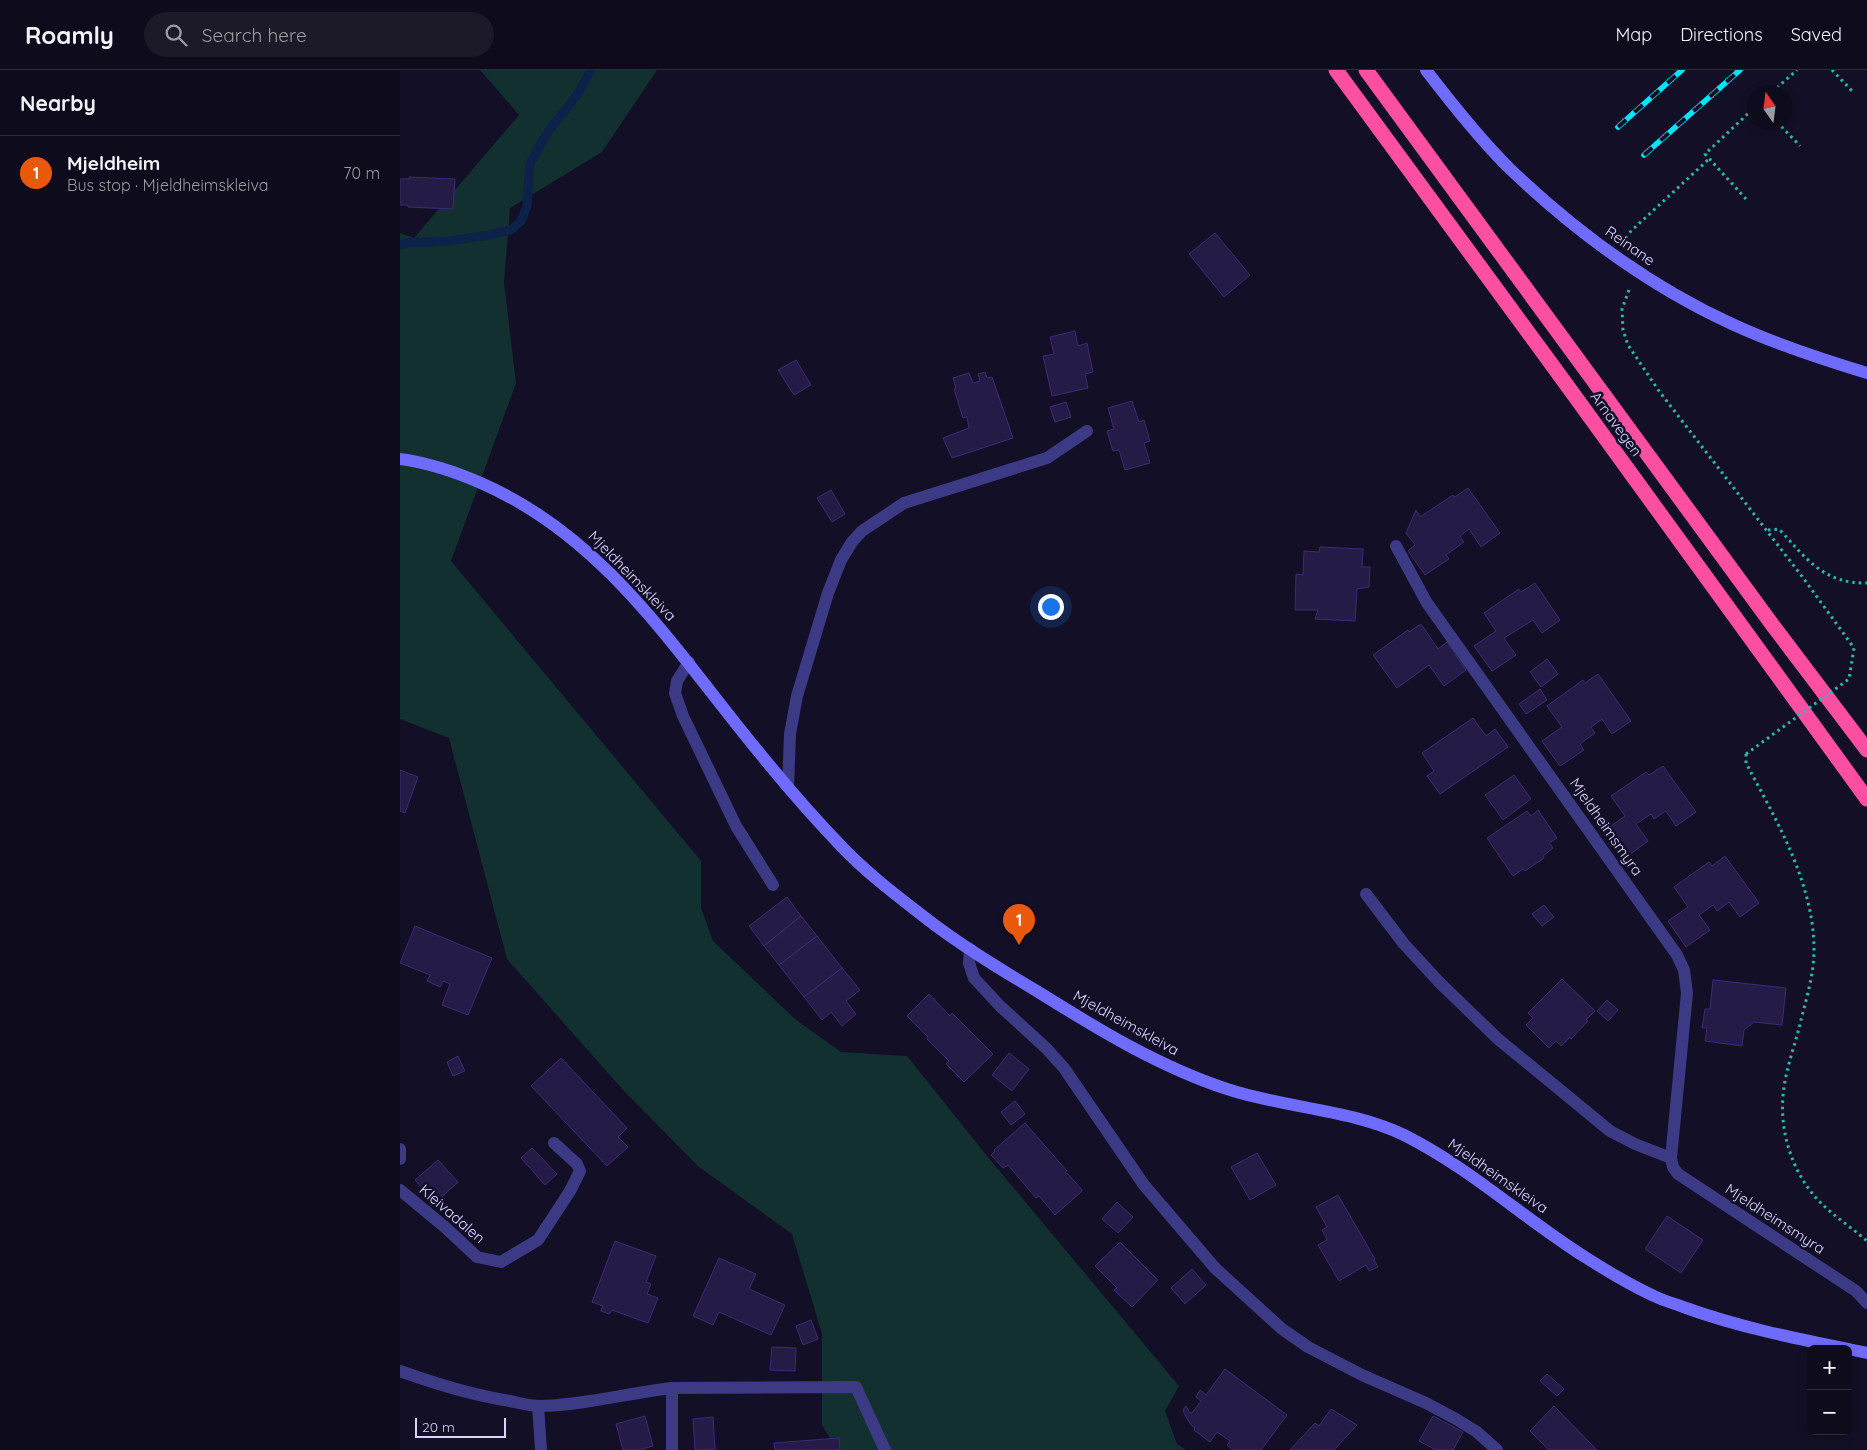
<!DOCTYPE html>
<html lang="en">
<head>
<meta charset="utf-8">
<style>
  :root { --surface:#0e0b1c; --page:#1c1929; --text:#f1f3f6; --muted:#9b9ba3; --line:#2e2b3b; --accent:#ea580c }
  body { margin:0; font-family:Quicksand,sans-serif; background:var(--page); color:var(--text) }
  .controls { position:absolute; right:15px; bottom:15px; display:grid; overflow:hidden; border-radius:8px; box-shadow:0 2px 8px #0003 }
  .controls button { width:45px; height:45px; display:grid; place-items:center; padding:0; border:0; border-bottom:1px solid var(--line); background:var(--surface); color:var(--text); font:25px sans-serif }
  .compass { position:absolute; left:1347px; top:15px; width:45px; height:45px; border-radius:50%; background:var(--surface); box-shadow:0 2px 8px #0003; rotate:346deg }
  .scale { position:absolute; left:15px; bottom:12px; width:91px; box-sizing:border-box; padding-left:5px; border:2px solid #d9d4ff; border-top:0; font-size:14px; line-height:18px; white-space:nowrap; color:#d9d4ff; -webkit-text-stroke:4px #130f26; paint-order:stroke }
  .you { position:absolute; left:650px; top:536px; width:18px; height:18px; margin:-12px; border:4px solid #fff; border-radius:50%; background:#1a73e8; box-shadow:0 0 0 8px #1a73e833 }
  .badge { display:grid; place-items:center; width:32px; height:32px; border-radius:50%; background:var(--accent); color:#fff; font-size:16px; font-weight:700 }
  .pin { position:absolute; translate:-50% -41px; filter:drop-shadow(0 1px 2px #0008) }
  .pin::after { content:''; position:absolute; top:26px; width:18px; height:15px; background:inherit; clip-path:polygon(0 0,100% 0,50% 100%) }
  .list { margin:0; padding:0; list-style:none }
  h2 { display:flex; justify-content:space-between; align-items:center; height:65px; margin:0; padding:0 20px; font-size:21px }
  h2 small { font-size:16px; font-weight:400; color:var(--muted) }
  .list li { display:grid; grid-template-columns:32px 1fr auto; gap:15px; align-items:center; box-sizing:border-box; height:75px; padding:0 20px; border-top:1px solid var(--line) }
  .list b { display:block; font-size:19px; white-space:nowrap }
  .list p { margin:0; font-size:16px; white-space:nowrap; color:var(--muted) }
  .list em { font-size:16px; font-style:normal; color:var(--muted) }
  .icon { flex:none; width:28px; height:28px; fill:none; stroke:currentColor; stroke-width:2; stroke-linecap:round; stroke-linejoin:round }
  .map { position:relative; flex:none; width:1467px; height:1380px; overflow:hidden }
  header { display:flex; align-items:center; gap:30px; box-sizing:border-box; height:70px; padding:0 25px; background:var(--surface); border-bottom:1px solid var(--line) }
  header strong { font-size:24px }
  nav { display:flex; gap:28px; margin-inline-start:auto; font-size:18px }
  .search { width:350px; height:45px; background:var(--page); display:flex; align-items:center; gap:12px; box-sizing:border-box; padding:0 18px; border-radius:28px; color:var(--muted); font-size:19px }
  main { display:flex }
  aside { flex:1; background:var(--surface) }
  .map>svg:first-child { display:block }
  .green { fill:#12302f }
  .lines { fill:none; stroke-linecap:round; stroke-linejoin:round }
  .stream { stroke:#0c2248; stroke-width:9 }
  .building { fill:#241b47; stroke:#3b2d73 }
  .path { stroke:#2fb8b0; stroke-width:3; stroke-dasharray:2.5 4; stroke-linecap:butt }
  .lane { stroke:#3d3a85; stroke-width:12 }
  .street { stroke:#3d3a85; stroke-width:12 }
  .secondary { stroke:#6f6bff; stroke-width:12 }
  .highway { stroke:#ff4fa3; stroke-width:15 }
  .rail-casing { stroke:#00e5ff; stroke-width:5.5 }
  .rail { stroke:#130f26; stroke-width:4; stroke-dasharray:11; stroke-linecap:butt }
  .path-bridge { stroke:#2fb8b0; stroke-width:3; stroke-dasharray:2.5 4; stroke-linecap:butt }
  .labels { text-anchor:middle; stroke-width:5; stroke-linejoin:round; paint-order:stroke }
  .street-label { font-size:15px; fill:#d9d4ff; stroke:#130f26 }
</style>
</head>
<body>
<header>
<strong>Roamly</strong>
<div class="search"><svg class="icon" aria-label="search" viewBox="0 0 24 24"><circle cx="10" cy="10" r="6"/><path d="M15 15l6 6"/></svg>Search here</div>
<nav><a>Map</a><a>Directions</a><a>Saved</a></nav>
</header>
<main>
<aside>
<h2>Nearby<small></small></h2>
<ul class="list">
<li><span class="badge">1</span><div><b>Mjeldheim</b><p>Bus stop · Mjeldheimskleiva</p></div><em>70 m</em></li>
</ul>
</aside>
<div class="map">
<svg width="1467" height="1380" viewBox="0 0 1467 1380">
  <rect width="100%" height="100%" fill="#130f26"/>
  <path class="green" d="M80,0H257L202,82L110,138L104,212L116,313L51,491L301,791V838L313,871L395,949L441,982L507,986L587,1086L779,1316L765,1341L777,1374L786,1380H437L422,1355V1264L392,1164L299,1097L223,1020L107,889L49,668L0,649V163L14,168L119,45Z"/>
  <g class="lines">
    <path class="stream" d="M0,175L5,173L49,171L89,165L111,160L121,151L127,136L130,94L147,63L177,25L191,0"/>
  </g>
  <g class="building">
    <path d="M9,107L55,109L53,139L8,137V135H0V109H9Z"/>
    <path d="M815,163L850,205L824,227L789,184Z"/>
    <path d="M675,261L678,276L687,273L693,302L685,304L688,318L652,326L643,286L654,284L650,267Z"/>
    <path d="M396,290L411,315L394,325L378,300Z"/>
    <path d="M585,302L587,308L592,307L613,368L552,388L543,368L569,358L567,347L563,348L554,319L556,318L553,308L569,303L573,313L580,311L578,304Z"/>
    <path d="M732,331L739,352L744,350L750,371L744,373L750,393L725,400L719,380L713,381L707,361L714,359L708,338Z"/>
    <path d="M666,332L671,347L655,352L650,337Z"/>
    <path d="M1068,418L1100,463L1081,477L1069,459L1060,466L1064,472L1046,485L1049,489L1025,505L1008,481L1015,475L1006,463L1016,440L1020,447L1053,425L1055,427Z"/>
    <path d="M431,420L445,444L432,452L417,428Z"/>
    <path d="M920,477L963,479L962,497H970L969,517L957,519L955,551L915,549L918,540H895L896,504L903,505L904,481L919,482Z"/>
    <path d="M1135,513L1160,550L1142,563L1133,550L1104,568L1116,585L1092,601L1074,576L1096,561L1084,543L1119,519L1121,522Z"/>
    <path d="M1021,554L1038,579L1047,572L1066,600L1044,616L1029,595L997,618L973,585L1008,560L1009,562Z"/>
    <path d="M1147,589L1158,604L1141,617L1130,602Z"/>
    <path d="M1198,604L1231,651L1212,664L1202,649L1191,657L1195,663L1180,674L1184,680L1160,696L1142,671L1162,657L1147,636L1183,610L1185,613Z"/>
    <path d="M1140,619L1147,630L1126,644L1119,634Z"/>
    <path d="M1073,648L1086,666L1095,659L1108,677L1040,724L1027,706L1034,701L1022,683Z"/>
    <path d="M1263,696L1296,742L1276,756L1266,741L1254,749L1251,744L1236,754L1248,771L1224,789L1204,761L1225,746L1211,726L1246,702L1249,705Z"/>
    <path d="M0,700L18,707L5,743L0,741Z"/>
    <path d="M1114,705L1131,729L1103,750L1085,725Z"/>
    <path d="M1138,740L1157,768L1149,773L1153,778L1143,786L1144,788L1125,801L1123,799L1113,806L1087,768L1127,741L1131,746Z"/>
    <path d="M1325,786L1359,833L1340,847L1329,832L1317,841L1313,835L1299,845L1310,860L1286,877L1268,851L1288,837L1274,817L1309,792L1312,796Z"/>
    <path d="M387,827L401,846L364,876L349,856Z"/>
    <path d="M1144,835L1154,847L1142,856L1132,844Z"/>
    <path d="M401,846L417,866L379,895L364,876Z"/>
    <path d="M15,856L92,888L68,945L42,935L50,914L43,911L40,917L27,911L30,905L0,893Z"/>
    <path d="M417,866L442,898L404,927L379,895Z"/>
    <path d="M442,898L460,920L446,931L456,944L442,956L431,942L422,950L404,927Z"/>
    <path d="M1162,909L1195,941L1186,950L1188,951L1171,969L1170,967L1161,976L1156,971L1149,978L1126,955L1133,948L1128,943Z"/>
    <path d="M1313,910L1386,918L1382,955L1354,952L1344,960L1342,976L1305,971L1307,958H1302L1305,939H1310Z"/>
    <path d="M529,924L550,946L552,943L593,984L564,1012L546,994L549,991L527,969L528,967L507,946Z"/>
    <path d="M1207,930L1218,940L1208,951L1197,941Z"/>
    <path d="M609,983L629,999L612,1021L592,1005Z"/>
    <path d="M58,986L65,1001L53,1006L47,992Z"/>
    <path d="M161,988L227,1058L218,1067L228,1077L207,1096L131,1016Z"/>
    <path d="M615,1031L625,1044L611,1055L601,1042Z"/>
    <path d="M625,1053L667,1101L665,1103L668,1104L682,1120L681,1122L655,1145L639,1126L636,1128L608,1095L603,1098L591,1085L595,1081L594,1080Z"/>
    <path d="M132,1078L157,1104L145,1115L121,1088Z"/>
    <path d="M857,1083L876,1115L850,1130L831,1097Z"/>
    <path d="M38,1090L58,1112L35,1133L15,1110Z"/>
    <path d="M938,1125L975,1189L974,1190L978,1197L969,1201L966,1195L939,1211L918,1175L927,1170L922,1160L927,1157L916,1137Z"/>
    <path d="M717,1132L733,1147L718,1163L702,1149Z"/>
    <path d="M1267,1146L1303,1170L1281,1203L1245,1179Z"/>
    <path d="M215,1171L256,1186L246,1212L251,1214L247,1224L258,1228L248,1253L212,1240L209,1244L201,1241L203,1236L192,1232Z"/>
    <path d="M720,1172L758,1210L732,1237L714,1220L717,1218L695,1196Z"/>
    <path d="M319,1188L356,1204L349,1219L385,1235L371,1265L319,1242L313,1255L293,1246Z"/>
    <path d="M792,1199L806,1215L785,1234L771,1218Z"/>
    <path d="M411,1250L418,1269L403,1275L396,1256Z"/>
    <path d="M372,1277L396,1278L395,1301L370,1300Z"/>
    <path d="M825,1299L887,1345L861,1380H833L827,1375L830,1371L817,1362L810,1372L794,1360L795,1358L791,1355L785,1345L783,1340L786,1336L790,1343H792L801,1331L796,1327L800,1320L806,1325Z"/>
    <path d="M1147,1304L1164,1319L1157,1326L1140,1311Z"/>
    <path d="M1154,1336L1197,1380H1149L1130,1361Z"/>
    <path d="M931,1339L957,1355L934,1380H890L915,1353L919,1356Z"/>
    <path d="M245,1346L253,1376L239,1380H223L216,1354Z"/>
    <path d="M1033,1346L1063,1362L1053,1380H1036L1019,1371Z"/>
    <path d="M313,1347L315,1379L295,1380L293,1349Z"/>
    <path d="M439,1368L440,1380H375L374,1373Z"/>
  </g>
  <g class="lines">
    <g class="path">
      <path d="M1432,0L1454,23"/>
      <path d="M1372,22L1397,0"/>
      <path d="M1377,52L1400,76"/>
      <path d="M1346,129L1305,84L1354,38"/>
      <path d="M1226,168L1231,161L1309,89"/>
      <path d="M1229,220L1222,239L1223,260L1228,275L1259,321L1404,509"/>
      <path d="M1368,460L1379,459C1406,488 1423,514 1467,513"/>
      <path d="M1346,684V693C1376,750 1414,813 1414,880C1414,906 1405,933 1399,958C1394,977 1387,997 1384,1017C1378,1056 1390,1100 1418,1130C1432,1145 1451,1157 1467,1171"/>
    </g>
    <g class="lane">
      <path d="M289,592L277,611L275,623L283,646L336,756L373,815"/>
      <path d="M388,717L390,664L397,626L428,523L441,490L452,472L462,461L504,433L647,388L687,361"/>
      <path d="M966,824L1004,874L1040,913L1098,969L1210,1061L1235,1074L1271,1088"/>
      <path d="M0,1079V1089"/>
      <path d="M0,1120L46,1158L77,1187L101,1192L138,1170L170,1121L180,1101L177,1094L154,1073"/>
      <path d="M272,1318V1380"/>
    </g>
    <g class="street">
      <path d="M996,476L1027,533L1277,885L1284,900L1287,923L1271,1088L1273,1097L1278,1104L1456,1221L1467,1233"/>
      <path d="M570,879L569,893L574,908L600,936L646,978L664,998L744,1115L815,1198L882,1259L908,1277L962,1305L1026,1333L1056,1349L1077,1362L1097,1380"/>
      <path d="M0,1301C36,1314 72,1325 110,1331C120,1333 130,1336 140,1336C185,1335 228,1323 272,1318L456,1317L485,1380"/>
      <path d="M138,1336L141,1380"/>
    </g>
    <g class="secondary">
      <path d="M1026,0C1052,34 1079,68 1109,98C1175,161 1249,216 1332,254C1375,274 1421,289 1467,303"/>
      <path d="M0,389C29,393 56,402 83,414C208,469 278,585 362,686C388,718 415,749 443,778C467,803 496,825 523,846C560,875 600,899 640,923C699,960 760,997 827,1019C884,1038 950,1039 1004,1065C1070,1098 1123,1148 1185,1187C1207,1201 1230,1215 1254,1226C1264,1231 1276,1234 1286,1238C1339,1257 1393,1268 1448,1279"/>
      <path d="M1448,1279L1467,1283"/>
    </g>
    <g class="highway">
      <path d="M936,0L1166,314L1467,729"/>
      <path d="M966,0L1374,557L1467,680"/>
    </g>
    <defs>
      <g id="rail">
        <path d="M1218,57L1282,0"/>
        <path d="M1244,85L1340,0"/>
      </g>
    </defs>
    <use href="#rail" class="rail-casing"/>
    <use href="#rail" class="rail"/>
    <path class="path-bridge" d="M1346,684L1449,609L1454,578L1404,509"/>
  </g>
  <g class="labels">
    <g class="street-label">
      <text transform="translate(1230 176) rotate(35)" y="5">Reinane</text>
      <text transform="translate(1216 354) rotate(54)" y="5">Arnavegen</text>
      <text transform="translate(232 506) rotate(46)" y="5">Mjeldheimskleiva</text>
      <text transform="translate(1206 757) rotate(55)" y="5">Mjeldheimsmyra</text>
      <text transform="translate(726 953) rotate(29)" y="5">Mjeldheimskleiva</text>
      <text transform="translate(1098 1106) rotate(35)" y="5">Mjeldheimskleiva</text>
      <text transform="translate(52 1144) rotate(41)" y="5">Kleivadalen</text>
      <text transform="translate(1375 1149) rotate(33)" y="5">Mjeldheimsmyra</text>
    </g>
  </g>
</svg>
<div class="controls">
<button>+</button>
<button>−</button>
</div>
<svg class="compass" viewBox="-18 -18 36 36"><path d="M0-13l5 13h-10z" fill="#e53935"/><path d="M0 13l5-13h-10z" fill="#9b9ba3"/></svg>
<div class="scale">20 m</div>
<div class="you"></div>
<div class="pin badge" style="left:619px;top:875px">1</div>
</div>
</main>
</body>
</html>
